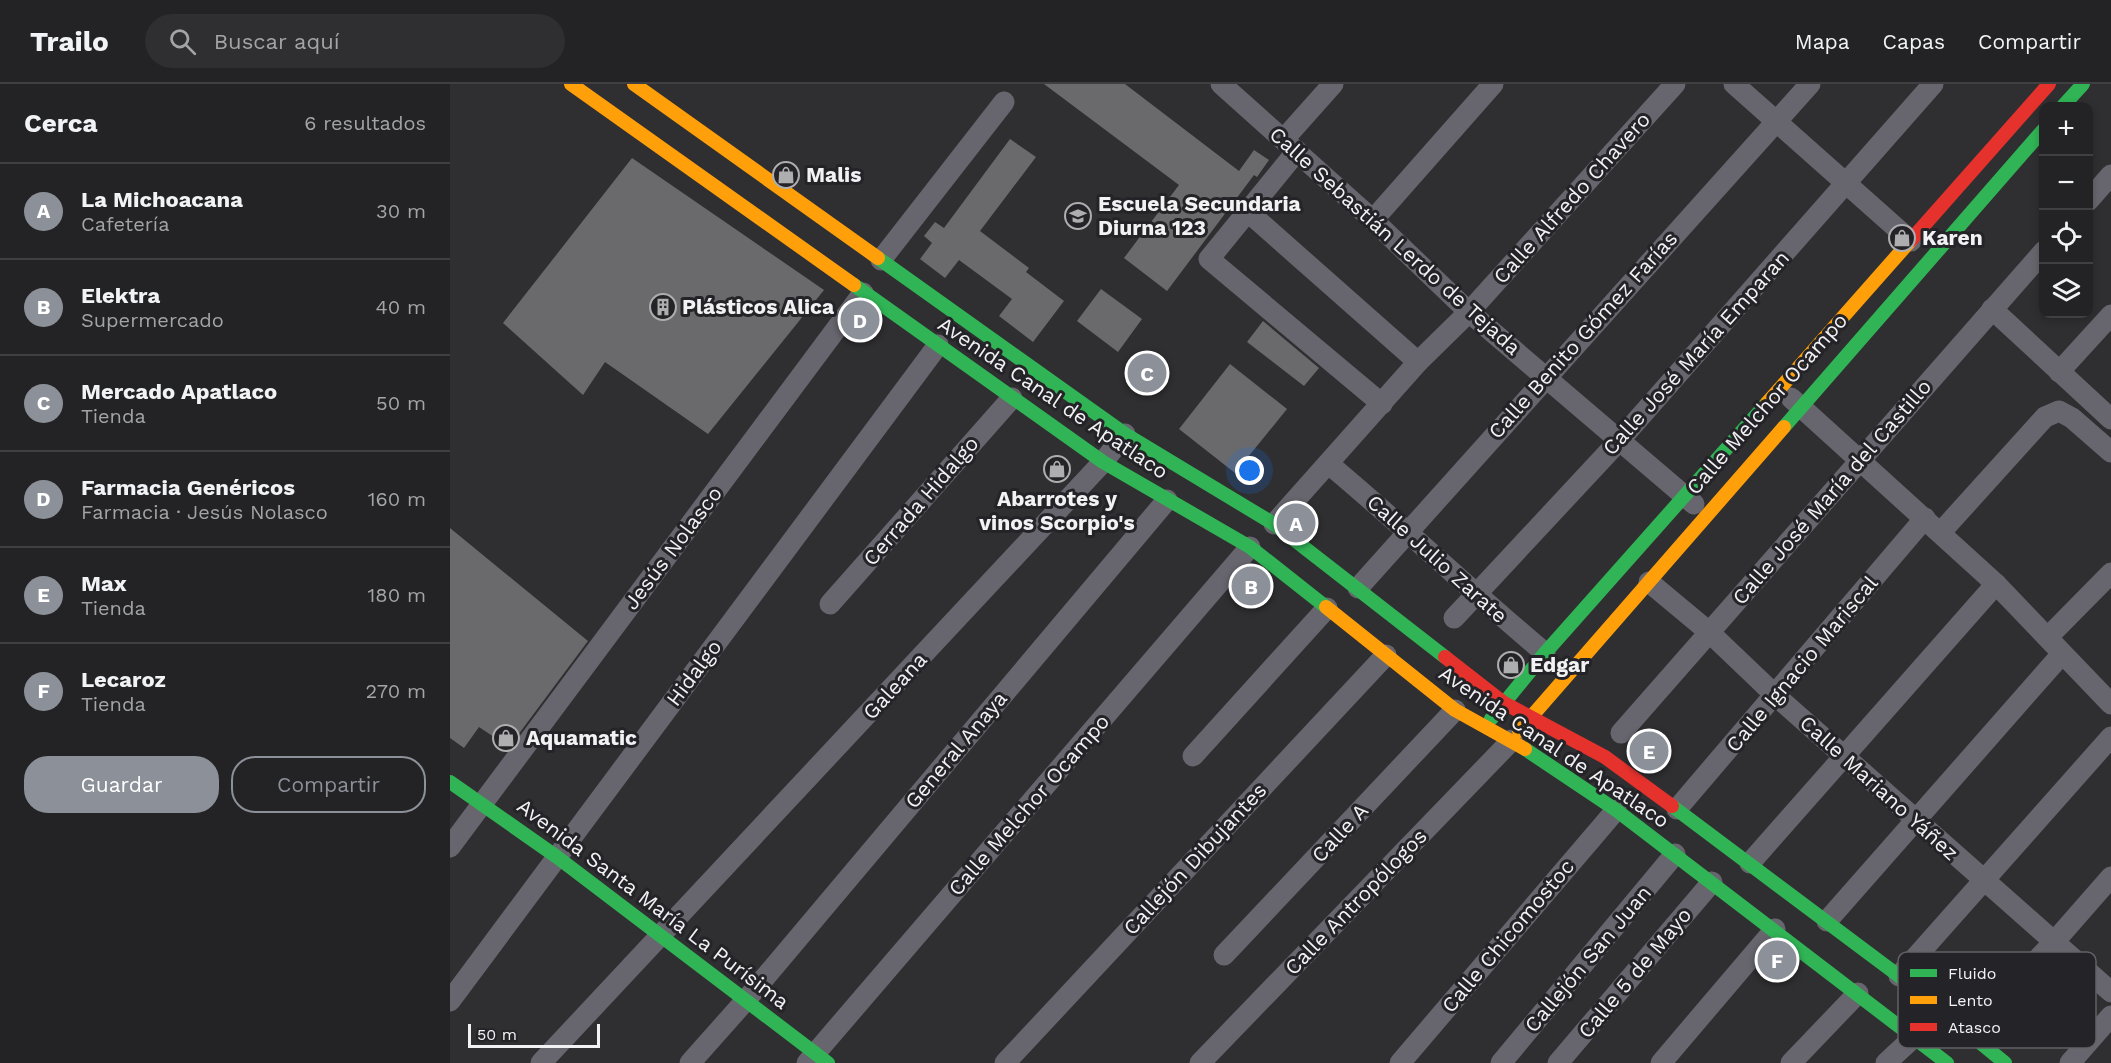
<!DOCTYPE html>
<html lang="es">
<head>
<meta charset="utf-8">
<style>
  :root { --surface:#232325; --page:#2f2f32; --text:#f1f3f6; --muted:#a3a4a7; --line:#404042; --accent:#8c9099 }
  body { margin:0; font-family:"Work Sans",sans-serif; background:var(--page); color:var(--text) }
  .controls { position:absolute; right:18px; top:18px; display:grid; overflow:hidden; border-radius:12px; box-shadow:0 3px 9px #0003 }
  .controls button { width:54px; height:54px; display:grid; place-items:center; padding:0; border:0; border-bottom:2px solid var(--line); background:var(--surface); color:var(--text); font:30px sans-serif }
  .scale { position:absolute; left:18px; bottom:15px; width:132px; box-sizing:border-box; padding-left:6px; border:3px solid #f2f2f5; border-top:0; font-size:16px; line-height:21px; white-space:nowrap; color:#f2f2f5; -webkit-text-stroke:4px #242428; paint-order:stroke }
  .you { position:absolute; left:800px; top:387px; width:21px; height:21px; margin:-15px; border:4px solid #fff; border-radius:50%; background:#1a73e8; box-shadow:0 0 0 9px #1a73e833 }
  .badge { display:grid; place-items:center; width:39px; height:39px; border-radius:50%; background:var(--accent); color:#fff; font-size:20px; font-weight:700 }
  .pin { position:absolute; translate:-50% -50%; border:3px solid #fff; box-shadow:0 2px 6px #0006 }
  .list { margin:0; padding:0; list-style:none }
  h2 { display:flex; justify-content:space-between; align-items:center; height:78px; margin:0; padding:0 24px; font-size:26px }
  h2 small { font-size:20px; font-weight:400; color:var(--muted) }
  .list li { display:grid; grid-template-columns:39px 1fr auto; gap:18px; align-items:center; box-sizing:border-box; height:96px; padding:0 24px; border-top:2px solid var(--line) }
  .list b { display:block; font-size:22px; white-space:nowrap }
  .list p { margin:0; font-size:20px; white-space:nowrap; color:var(--muted) }
  .list em { font-size:20px; font-style:normal; color:var(--muted) }
  .actions { display:flex; gap:12px; padding:18px 24px }
  .actions a { flex:1; padding:14px 0; border:2px solid var(--accent); border-radius:24px; text-align:center; font-size:21px; color:var(--accent) }
  .actions .main { background:var(--accent); color:#fff }
  .icon { flex:none; width:33px; height:33px; fill:none; stroke:currentColor; stroke-width:2; stroke-linecap:round; stroke-linejoin:round }
  .map { position:relative; flex:none; width:1661px; height:979px; overflow:hidden }
  header { display:flex; align-items:center; gap:36px; box-sizing:border-box; height:84px; padding:0 30px; background:var(--surface); border-bottom:2px solid var(--line) }
  header strong { font-size:28px }
  nav { display:flex; gap:33px; margin-inline-start:auto; font-size:21px }
  .search { width:420px; height:54px; background:var(--page); display:flex; align-items:center; gap:15px; box-sizing:border-box; padding:0 21px; border-radius:33px; color:var(--muted); font-size:22px }
  main { display:flex }
  aside { flex:1; background:var(--surface) }
  .map>svg:first-child { display:block }
  .building { fill:#6a6a6c }
  .lines { fill:none; stroke-linecap:round; stroke-linejoin:round }
  .street { stroke:#67666e; stroke-width:21 }
  .fast { stroke:#30b455; stroke-width:14 }
  .slow { stroke:#ff9f0a; stroke-width:14 }
  .jam { stroke:#e5322d; stroke-width:14 }
  .labels { text-anchor:middle; stroke-width:6; stroke-linejoin:round; paint-order:stroke }
  .poi-label { font-size:21px; font-weight:bold; fill:#f2f2f5; stroke:#242428; text-anchor:start }
  .street-label { font-size:21px; fill:#f2f2f5; stroke:#242428 }
  .key { fill:#242428; stroke:#626266; stroke-width:1.5 }
  .key-label { font-size:16px; fill:#f2f2f5 }
</style>
</head>
<body>
<header>
<strong>Trailo</strong>
<div class="search"><svg class="icon" aria-label="search" viewBox="0 0 24 24"><circle cx="10" cy="10" r="6"/><path d="M15 15l6 6"/></svg>Buscar aquí</div>
<nav><a>Mapa</a><a>Capas</a><a>Compartir</a></nav>
</header>
<main>
<aside>
<h2>Cerca<small>6 resultados</small></h2>
<ul class="list">
<li><span class="badge">A</span><div><b>La Michoacana</b><p>Cafetería</p></div><em>30 m</em></li>
<li><span class="badge">B</span><div><b>Elektra</b><p>Supermercado</p></div><em>40 m</em></li>
<li><span class="badge">C</span><div><b>Mercado Apatlaco</b><p>Tienda</p></div><em>50 m</em></li>
<li><span class="badge">D</span><div><b>Farmacia Genéricos</b><p>Farmacia · Jesús Nolasco</p></div><em>160 m</em></li>
<li><span class="badge">E</span><div><b>Max</b><p>Tienda</p></div><em>180 m</em></li>
<li><span class="badge">F</span><div><b>Lecaroz</b><p>Tienda</p></div><em>270 m</em></li>
</ul>
<div class="actions"><a class="main">Guardar</a><a>Compartir</a></div>
</aside>
<div class="map">
<svg width="1661" height="979" viewBox="0 0 1661 979">
  <rect width="100%" height="100%" fill="#2f2f31"/>
  <g class="building">
    <path d="M594,0H675L789,87L804,66L819,76L807,93L804,91L717,207L674,174L729,101Z"/>
    <path d="M560,55L586,73L530,147L579,184L576,188L614,217L583,258L549,232L562,215L509,176L495,194L470,175L482,159L474,152L485,138L494,144Z"/>
    <path d="M182,74L374,206L258,350L155,278L133,311L53,239Z"/>
    <path d="M651,205L692,235L668,268L627,237Z"/>
    <path d="M813,237L869,284L854,302L797,258Z"/>
    <path d="M780,280L837,325L785,389L729,345Z"/>
    <path d="M0,444L138,557L59,663L29,643L14,664L0,654Z"/>
  </g>
  <g class="lines">
    <g class="street">
      <path d="M771,0L923,136L1019,228L1244,420"/>
      <path d="M1284,0L1461,157"/>
      <path d="M834,55L883,0"/>
      <path d="M847,67L759,175L932,320"/>
      <path d="M1638,117L1661,91"/>
      <path d="M797,127L968,278"/>
      <path d="M923,136L1043,0"/>
      <path d="M431,176L554,18"/>
      <path d="M1542,225L1661,335"/>
      <path d="M1609,288L1661,231"/>
      <path d="M1341,314L1546,500L1661,620"/>
      <path d="M880,381C953,442 1022,508 1095,569"/>
      <path d="M824,440L968,278L1019,228L1225,0"/>
      <path d="M1491,448L1595,333L1609,327L1622,334L1661,368"/>
      <path d="M1199,498L1259,548L1326,612L1661,908"/>
      <path d="M908,504L1360,0"/>
      <path d="M380,520L562,314"/>
      <path d="M1004,534L1168,358L1483,0"/>
      <path d="M1598,553L1661,489"/>
      <path d="M1171,649L1594,167"/>
      <path d="M743,672L877,524"/>
      <path d="M1227,725L1475,434"/>
      <path d="M0,763L413,209"/>
      <path d="M1300,779L1546,500"/>
      <path d="M1377,837L1611,571"/>
      <path d="M774,871L1005,626"/>
      <path d="M1449,892L1661,653"/>
      <path d="M0,917L488,261"/>
      <path d="M1518,948L1605,857L1661,793"/>
      <path d="M91,979L653,378L675,350"/>
      <path d="M240,979L296,916L717,416"/>
      <path d="M357,979L800,463"/>
      <path d="M555,979L936,571"/>
      <path d="M750,979L1062,656"/>
      <path d="M950,979L1166,726"/>
      <path d="M1051,979L1225,770"/>
      <path d="M1108,979L1262,798"/>
      <path d="M1211,979L1325,845"/>
      <path d="M1341,979L1408,909"/>
      <path d="M1436,979L1465,952"/>
      <path d="M1620,979L1661,932"/>
    </g>
    <g class="fast">
      <path d="M1613,22L1633,0"/>
      <path d="M428,174L675,350L824,440L995,573"/>
      <path d="M404,201L653,378L800,463L876,523"/>
      <path d="M1334,343L1594,45"/>
      <path d="M1041,635L1095,569L1317,319"/>
      <path d="M1075,665L1166,726L1497,979"/>
      <path d="M0,698L107,773L378,979"/>
      <path d="M1222,722L1449,892L1555,979"/>
    </g>
    <g class="slow">
      <path d="M121,0L404,201"/>
      <path d="M184,0L428,174"/>
      <path d="M1317,319L1461,156"/>
      <path d="M876,523L1005,626L1075,665"/>
      <path d="M1069,647L1334,343"/>
    </g>
    <g class="jam">
      <path d="M1461,156L1599,0"/>
      <path d="M995,573L1054,619L1155,673L1222,722"/>
    </g>
  </g>
  <defs>
    <symbol id="shop-ring" viewBox="-11 -11 22 22"><circle r="9.5" fill="#242428" stroke="#aeaeb0" stroke-width="1.5"/><path d="M-5-2.5h2.3a2.7 3.5 0 0 1 5.4 0H5L5.5 6h-11ZM-1.5-2.5h3a1.5 2.3 0 0 0-3 0Z" fill="#aeaeb0"/></symbol>
    <symbol id="school-ring" viewBox="-11 -11 22 22"><circle r="9.5" fill="#242428" stroke="#aeaeb0" stroke-width="1.5"/><path d="M0-5L7-2L0 1L-7-2ZM-4 1L0 2.5L4 1V4Q0 6-4 4Z" fill="#aeaeb0"/></symbol>
    <symbol id="building-ring" viewBox="-11 -11 22 22"><circle r="9.5" fill="#242428" stroke="#aeaeb0" stroke-width="1.5"/><path d="M-4-6H4V6H1V3H-1V6H-4ZM-2.5-4.3h1.7v1.8h-1.7ZM.8-4.3h1.7v1.8H.8ZM-2.5-1h1.7V.8h-1.7ZM.8-1h1.7V.8H.8Z" fill="#aeaeb0"/></symbol>
  </defs>
  <g fill-rule="evenodd">
    <use href="#shop-ring" x="321" y="76" width="30" height="30"/>
    <use href="#school-ring" x="613" y="117" width="30" height="30"/>
    <use href="#shop-ring" x="1437" y="139" width="30" height="30"/>
    <use href="#building-ring" x="198" y="208" width="30" height="30"/>
    <use href="#shop-ring" x="592" y="370" width="30" height="30"/>
    <use href="#shop-ring" x="1046" y="566" width="30" height="30"/>
    <use href="#shop-ring" x="41" y="639" width="30" height="30"/>
  </g>
  <g class="labels">
    <g class="poi-label">
      <text x="356" y="98">Malis</text>
      <text x="648" y="127">Escuela Secundaria<tspan x="648" dy="24">Diurna 123</tspan></text>
      <text x="1472" y="161">Karen</text>
      <text x="232" y="230">Plásticos Alica</text>
      <text x="607" y="422" text-anchor="middle">Abarrotes y<tspan x="607" dy="24">vinos Scorpio's</tspan></text>
      <text x="1080" y="588">Edgar</text>
      <text x="76" y="661">Aquamatic</text>
    </g>
    <g class="street-label">
      <text transform="translate(1122 114) rotate(-48)" y="7">Calle Alfredo Chavero</text>
      <text transform="translate(945 157) rotate(42)" y="7">Calle Sebastián Lerdo de Tejada</text>
      <text transform="translate(1133 251) rotate(-48)" y="7">Calle Benito Gómez Farías</text>
      <text transform="translate(1246 269) rotate(-48)" y="7">Calle José María Emparan</text>
      <text transform="translate(603 314) rotate(34)" y="7">Avenida Canal de Apatlaco</text>
      <text transform="translate(1317 320) rotate(-49)" y="7">Calle Melchor Ocampo</text>
      <text transform="translate(1382 408) rotate(-49)" y="7">Calle José María del Castillo</text>
      <text transform="translate(471 417) rotate(-49)" y="7">Cerrada Hidalgo</text>
      <text transform="translate(223 464) rotate(-53)" y="7">Jesús Nolasco</text>
      <text transform="translate(987 475) rotate(42)" y="7">Calle Julio Zarate</text>
      <text transform="translate(1352 580) rotate(-50)" y="7">Calle Ignacio Mariscal</text>
      <text transform="translate(244 589) rotate(-53)" y="7">Hidalgo</text>
      <text transform="translate(445 602) rotate(-47)" y="7">Galeana</text>
      <text transform="translate(1104 663) rotate(34)" y="7">Avenida Canal de Apatlaco</text>
      <text transform="translate(506 666) rotate(-50)" y="7">General Anaya</text>
      <text transform="translate(1429 704) rotate(42)" y="7">Calle Mariano Yáñez</text>
      <text transform="translate(579 721) rotate(-49)" y="7">Calle Melchor Ocampo</text>
      <text transform="translate(890 749) rotate(-47)" y="7">Calle A</text>
      <text transform="translate(745 775) rotate(-47)" y="7">Callejón Dibujantes</text>
      <text transform="translate(906 818) rotate(-46)" y="7">Calle Antropólogos</text>
      <text transform="translate(203 820) rotate(37)" y="7">Avenida Santa María La Purísima</text>
      <text transform="translate(1058 852) rotate(-50)" y="7">Calle Chicomostoc</text>
      <text transform="translate(1138 875) rotate(-50)" y="7">Callejón San Juan</text>
      <text transform="translate(1185 889) rotate(-50)" y="7">Calle 5 de Mayo</text>
    </g>
  </g>
  <rect x="1448" y="868" width="198" height="96" rx="9" class="key"/>
  <rect x="1460" y="885" width="27" height="8" fill="#30b455"/>
  <rect x="1460" y="912" width="27" height="8" fill="#ff9f0a"/>
  <rect x="1460" y="939" width="27" height="8" fill="#e5322d"/>
  <g class="key-label">
    <text x="1498" y="895">Fluido</text>
    <text x="1498" y="922">Lento</text>
    <text x="1498" y="949">Atasco</text>
  </g>
</svg>
<div class="controls">
<button>+</button>
<button>−</button>
<button><svg class="icon" aria-label="locate" viewBox="0 0 24 24"><circle cx="12" cy="12" r="6"/><path d="M12 2v4M12 18v4M2 12h4M18 12h4"/></svg></button>
<button><svg class="icon" aria-label="layers" viewBox="0 0 24 24"><path d="M12 4l9 5-9 5-9-5zM3 14l9 5 9-5"/></svg></button>
</div>
<div class="scale">50 m</div>
<div class="you"></div>
<div class="pin badge" style="left:846px;top:439px">A</div>
<div class="pin badge" style="left:801px;top:502px">B</div>
<div class="pin badge" style="left:697px;top:289px">C</div>
<div class="pin badge" style="left:410px;top:236px">D</div>
<div class="pin badge" style="left:1199px;top:667px">E</div>
<div class="pin badge" style="left:1327px;top:876px">F</div>
</div>
</main>
</body>
</html>
